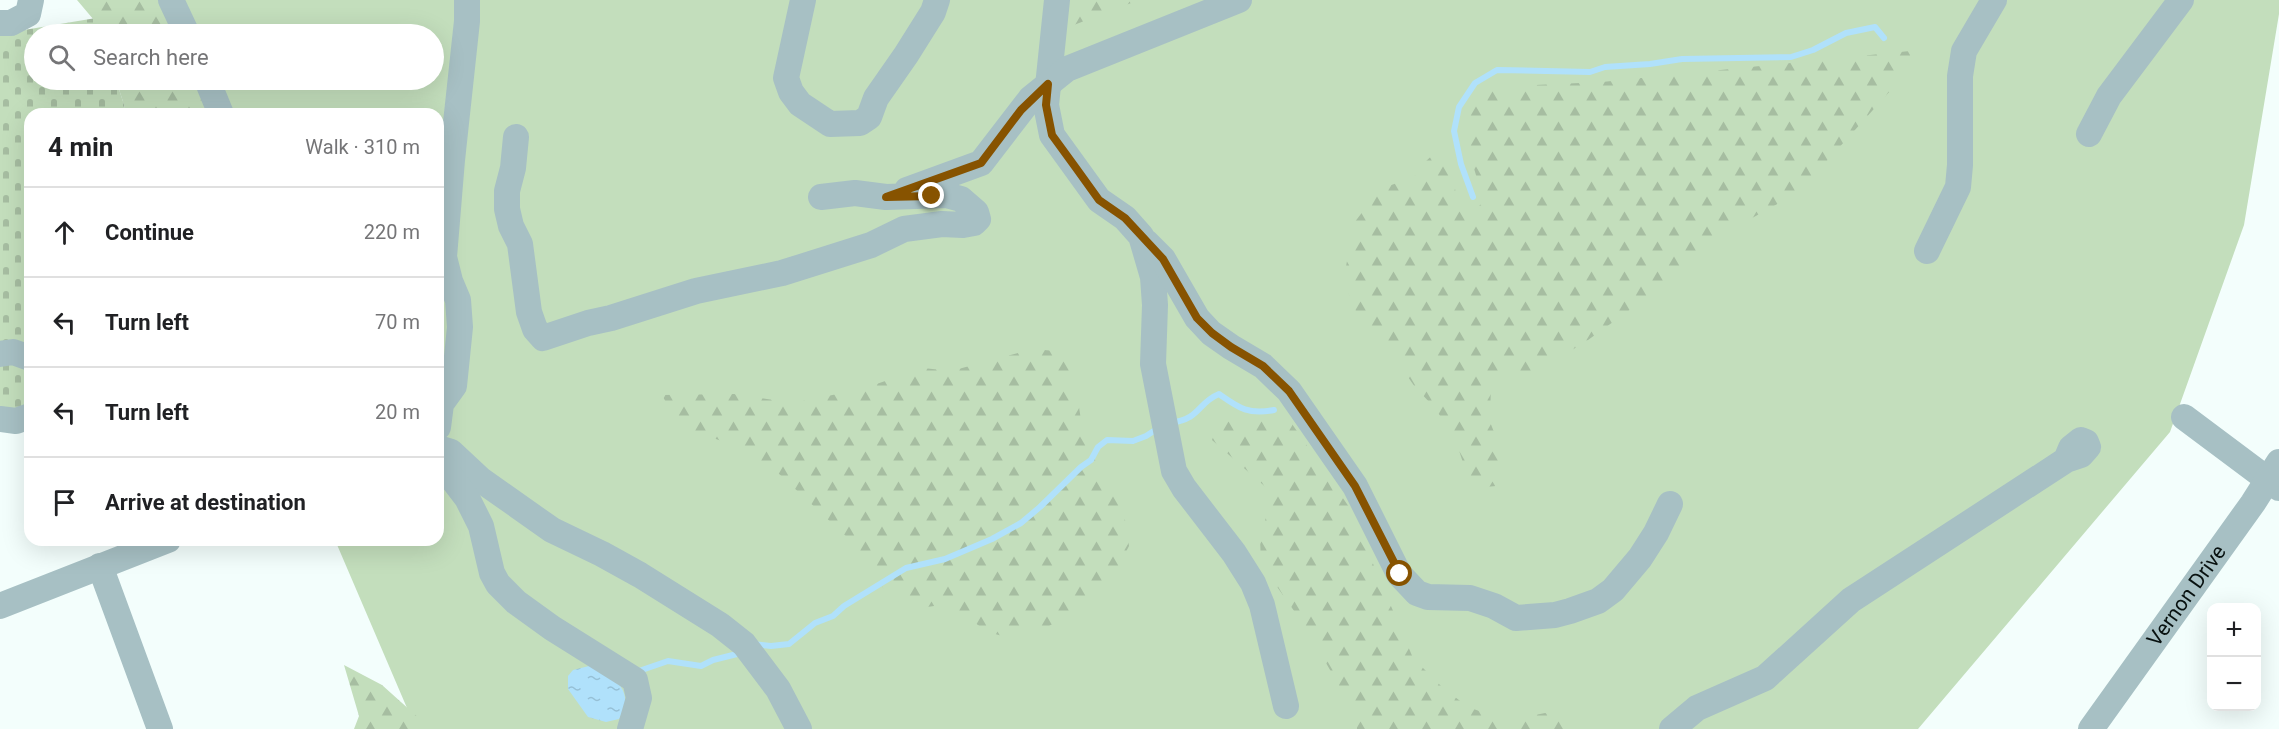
<!DOCTYPE html>
<html lang="en">
<head>
<meta charset="utf-8">
<style>
  :root { --surface:#fff; --page:#f6f6f6; --text:#202124; --muted:#757577; --line:#e0e0e0 }
  body { margin:0; font-family:Roboto,sans-serif; background:var(--page); color:var(--text) }
  .controls { position:absolute; right:18px; bottom:18px; display:grid; overflow:hidden; border-radius:12px; box-shadow:0 6px 24px #0002 }
  .controls button { width:54px; height:54px; display:grid; place-items:center; padding:0; border:0; border-bottom:2px solid var(--line); background:var(--surface); color:var(--text); font:30px sans-serif }
  .stop { position:absolute; width:18px; height:18px; margin:-14px; border:4px solid #875300; border-radius:50%; background:#fff }
  .stop.end { background:#875300; border-color:#fff; box-shadow:0 2px 6px #0008 }
  .list { margin:0; padding:0; list-style:none }
  h2 { display:flex; justify-content:space-between; align-items:center; height:78px; margin:0; padding:0 24px; font-size:26px }
  h2 small { font-size:20px; font-weight:400; color:var(--muted) }
  .list li { display:grid; grid-template-columns:39px 1fr auto; gap:18px; align-items:center; box-sizing:border-box; height:90px; padding:0 24px; border-top:2px solid var(--line) }
  .list b { display:block; font-size:22px; white-space:nowrap }
  .list em { font-size:20px; font-style:normal; color:var(--muted) }
  .icon { flex:none; width:33px; height:33px; fill:none; stroke:currentColor; stroke-width:2; stroke-linecap:round; stroke-linejoin:round }
  .map { position:relative; flex:none; width:2279px; height:729px; overflow:hidden }
  .search { position:absolute; background:var(--surface); box-shadow:0 6px 24px #0002; left:24px; top:24px; width:420px; height:66px; display:flex; align-items:center; gap:15px; box-sizing:border-box; padding:0 21px; border-radius:33px; color:var(--muted); font-size:22px }
  .panel { position:absolute; background:var(--surface); box-shadow:0 6px 24px #0002; left:24px; top:108px; width:420px; height:438px; border-radius:18px }
  .map>svg:first-child { display:block }
  .grass { fill:#c3debc }
  .forest { fill:url(#forest-firs) }
  .cemetery { fill:url(#cemetery-stones) }
  .water { fill:url(#water-ripples) }
  .lines { fill:none; stroke-linecap:round; stroke-linejoin:round }
  .stream { stroke:#b0e1fb; stroke-width:6 }
  .minor { stroke:#a7c0c4; stroke-width:26 }
  .route { stroke:#875300; stroke-width:8 }
  .labels { text-anchor:middle; stroke-width:5; stroke-linejoin:round; paint-order:stroke }
  .street-label { font-size:21px; fill:#081110; stroke:#fff }
</style>
</head>
<body>
<div class="map">
<svg width="2279" height="729" viewBox="0 0 2279 729">
  <defs>
    <pattern id="forest-firs" width="22" height="20" patternUnits="userSpaceOnUse" patternTransform="scale(1.5)"><rect width="22" height="20" fill="#c3debc"/><path d="M5 1l3.5 6h-7zM16 11l3.5 6h-7z" fill="#a6bda1"/></pattern>
    <pattern id="cemetery-stones" width="16" height="16" patternUnits="userSpaceOnUse" patternTransform="scale(1.5)"><rect width="16" height="16" fill="#c3debc"/><path d="M2 7V4a2 2 0 0 1 4 0v3zM10 15v-3a2 2 0 0 1 4 0v3z" fill="#a6bda1"/></pattern>
    <pattern id="water-ripples" width="26" height="14" patternUnits="userSpaceOnUse" patternTransform="scale(1.5)"><rect width="26" height="14" fill="#b0e1fb"/><path d="M2 4q2-2 4 0t4 0M15 11q2-2 4 0t4 0" fill="none" stroke="#96c0d6"/></pattern>
  </defs>
  <rect width="100%" height="100%" fill="#f3fefc"/>
  <path class="grass" d="M118,0H2279V14L2244,225L2170,432L1918,729H416L335,540H438V114H163L150,80H434V34H132Z"/>
  <g class="forest">
    <path d="M77,0H162L180,34H101L99,26Z"/>
    <path d="M1067,0H1139L1066,28Z"/>
    <path d="M1910,51L1911,65L1900,80L1799,192L1718,237L1663,286L1588,340L1540,370L1512,374L1491,381L1490,422L1504,457L1496,486L1474,488L1468,478L1454,435L1433,406L1415,387L1375,330L1351,306L1345,272L1354,223L1380,189L1414,177L1424,163L1440,148L1449,161L1460,212H1471L1484,202L1470,155L1466,116L1480,92L1514,86L1602,82Z"/>
    <path d="M116,80H203L218,114H127Z"/>
    <path d="M1033,349L1066,352L1079,407L1084,440L1124,513L1129,546L1117,569L1087,605L1049,626L1006,637L988,632L948,604L920,608L895,600L870,574L850,540L777,472L733,445L679,426L662,395L734,394L793,403L862,389L923,368L951,371Z"/>
    <path d="M1245,420L1290,421L1349,507L1413,658L1442,687L1468,707L1493,716L1516,719L1545,713L1578,720L1579,729H1357L1355,713L1304,625L1261,564L1260,537L1268,511L1269,490L1212,440L1219,422Z"/>
    <path d="M344,665L382,685L431,729H354L359,716Z"/>
  </g>
  <path class="cemetery" d="M96,18L101,34H34V80H116L127,114H30V419L0,430V34Z"/>
  <path class="water" d="M593,665C615,677 636,692 619,719L606,722L588,717L568,689V676L573,670Z"/>
  <g class="lines">
    <g class="stream">
      <path d="M1473,197L1461,164L1454,131L1459,107L1475,83L1497,70L1590,72L1605,67L1650,64L1682,59L1791,57L1813,50L1846,33L1875,27L1884,38"/>
      <path d="M1170,423C1201,419 1197,403 1219,394C1239,408 1248,415 1274,410"/>
      <path d="M753,644L771,646L789,644L815,623L833,616L844,606L906,568L945,559L992,539L1021,523L1040,507L1081,467L1091,460L1098,447L1107,440L1133,441L1146,436L1160,427"/>
      <path d="M636,672L668,661L701,666L713,660L741,653"/>
    </g>
    <g class="minor">
      <path d="M171,0L187,34"/>
      <path d="M803,0L786,78L791,92L800,104L830,124L860,123L869,117L876,98L906,55L933,12L937,0"/>
      <path d="M1057,0L1046,105L1052,135L1099,200L1125,218L1141,236L1153,277L1155,305L1153,364L1174,471L1184,488L1234,553L1253,583L1262,605L1286,706"/>
      <path d="M0,23H11L28,14L31,0"/>
      <path d="M207,80L221,114"/>
      <path d="M2089,134L2109,96L2181,0"/>
      <path d="M516,137L513,168L507,191V209L511,226L520,244L529,312L535,329L543,338L588,323L611,318L696,291L782,273L871,245L904,229L942,224L963,225L974,223L978,219L976,212L961,199L946,195L886,197L855,193L821,197"/>
      <path d="M907,190L981,163L1031,98L1067,69L1239,0"/>
      <path d="M1146,242L1163,259L1197,318L1211,333L1231,347L1263,366L1289,391L1355,486L1399,574L1417,593L1428,597L1470,598L1494,606L1516,618L1555,615L1570,611L1598,601L1613,590L1640,558L1656,533L1670,504"/>
      <path d="M1927,251L1958,187L1960,165V76L1964,51L1994,0"/>
      <path d="M0,354L13,352L30,358"/>
      <path d="M2184,417L2279,488"/>
      <path d="M0,419L16,421L30,416"/>
      <path d="M438,427L441,404L454,386L460,327L458,300L450,281L444,257L452,160L467,21V0"/>
      <path d="M438,448L451,452L481,480L552,530L602,554L640,575L720,625L744,644L778,689L799,729"/>
      <path d="M438,460L467,498L481,526L492,573L498,584L516,602L552,628L635,680L639,698L630,729"/>
      <path d="M100,566L160,729"/>
      <path d="M0,606L168,540"/>
      <path d="M1672,729L1697,708L1765,678L1851,600L2066,460L2081,455L2088,447L2086,442L2081,440L2071,448L2066,460"/>
      <path id="s1" d="M2091,729L2253,503L2279,462"/>
    </g>
  </g>
  <g class="lines">
    <path class="route" d="M932,196L886,197L981,163L1021,110L1048,84L1046,105L1052,135L1076,168L1099,200L1125,218L1163,259L1197,318L1212,333L1231,347L1263,366L1289,391L1355,486L1400,574"/>
  </g>
  <g class="labels">
    <g class="street-label">
      <text dy="7" stroke="none"><textPath href="#s1" startOffset="164">Vernon Drive</textPath></text>
    </g>
  </g>
</svg>
<div class="controls">
<button>+</button>
<button>−</button>
</div>
<div class="stop" style="left:1400px;top:574px"></div>
<div class="stop end" style="left:932px;top:196px"></div>
<div class="search"><svg class="icon" aria-label="search" viewBox="0 0 24 24"><circle cx="10" cy="10" r="6"/><path d="M15 15l6 6"/></svg>Search here</div>
<section class="panel">
<h2>4 min<small>Walk · 310 m</small></h2>
<ul class="list">
<li><svg class="icon" aria-label="ahead" viewBox="0 0 24 24"><path d="M12 20V5M6 11l6-6 6 6"/></svg><div><b>Continue</b></div><em>220 m</em></li>
<li><svg class="icon" aria-label="left" viewBox="0 0 24 24"><path d="M17 20v-9H6M10 6l-5 5 5 5"/></svg><div><b>Turn left</b></div><em>70 m</em></li>
<li><svg class="icon" aria-label="left" viewBox="0 0 24 24"><path d="M17 20v-9H6M10 6l-5 5 5 5"/></svg><div><b>Turn left</b></div><em>20 m</em></li>
<li><svg class="icon" aria-label="arrive" viewBox="0 0 24 24"><path d="M6 21V4h12l-3 4 3 4H6"/></svg><div><b>Arrive at destination</b></div></li>
</ul>
</section>
</div>
</body>
</html>
